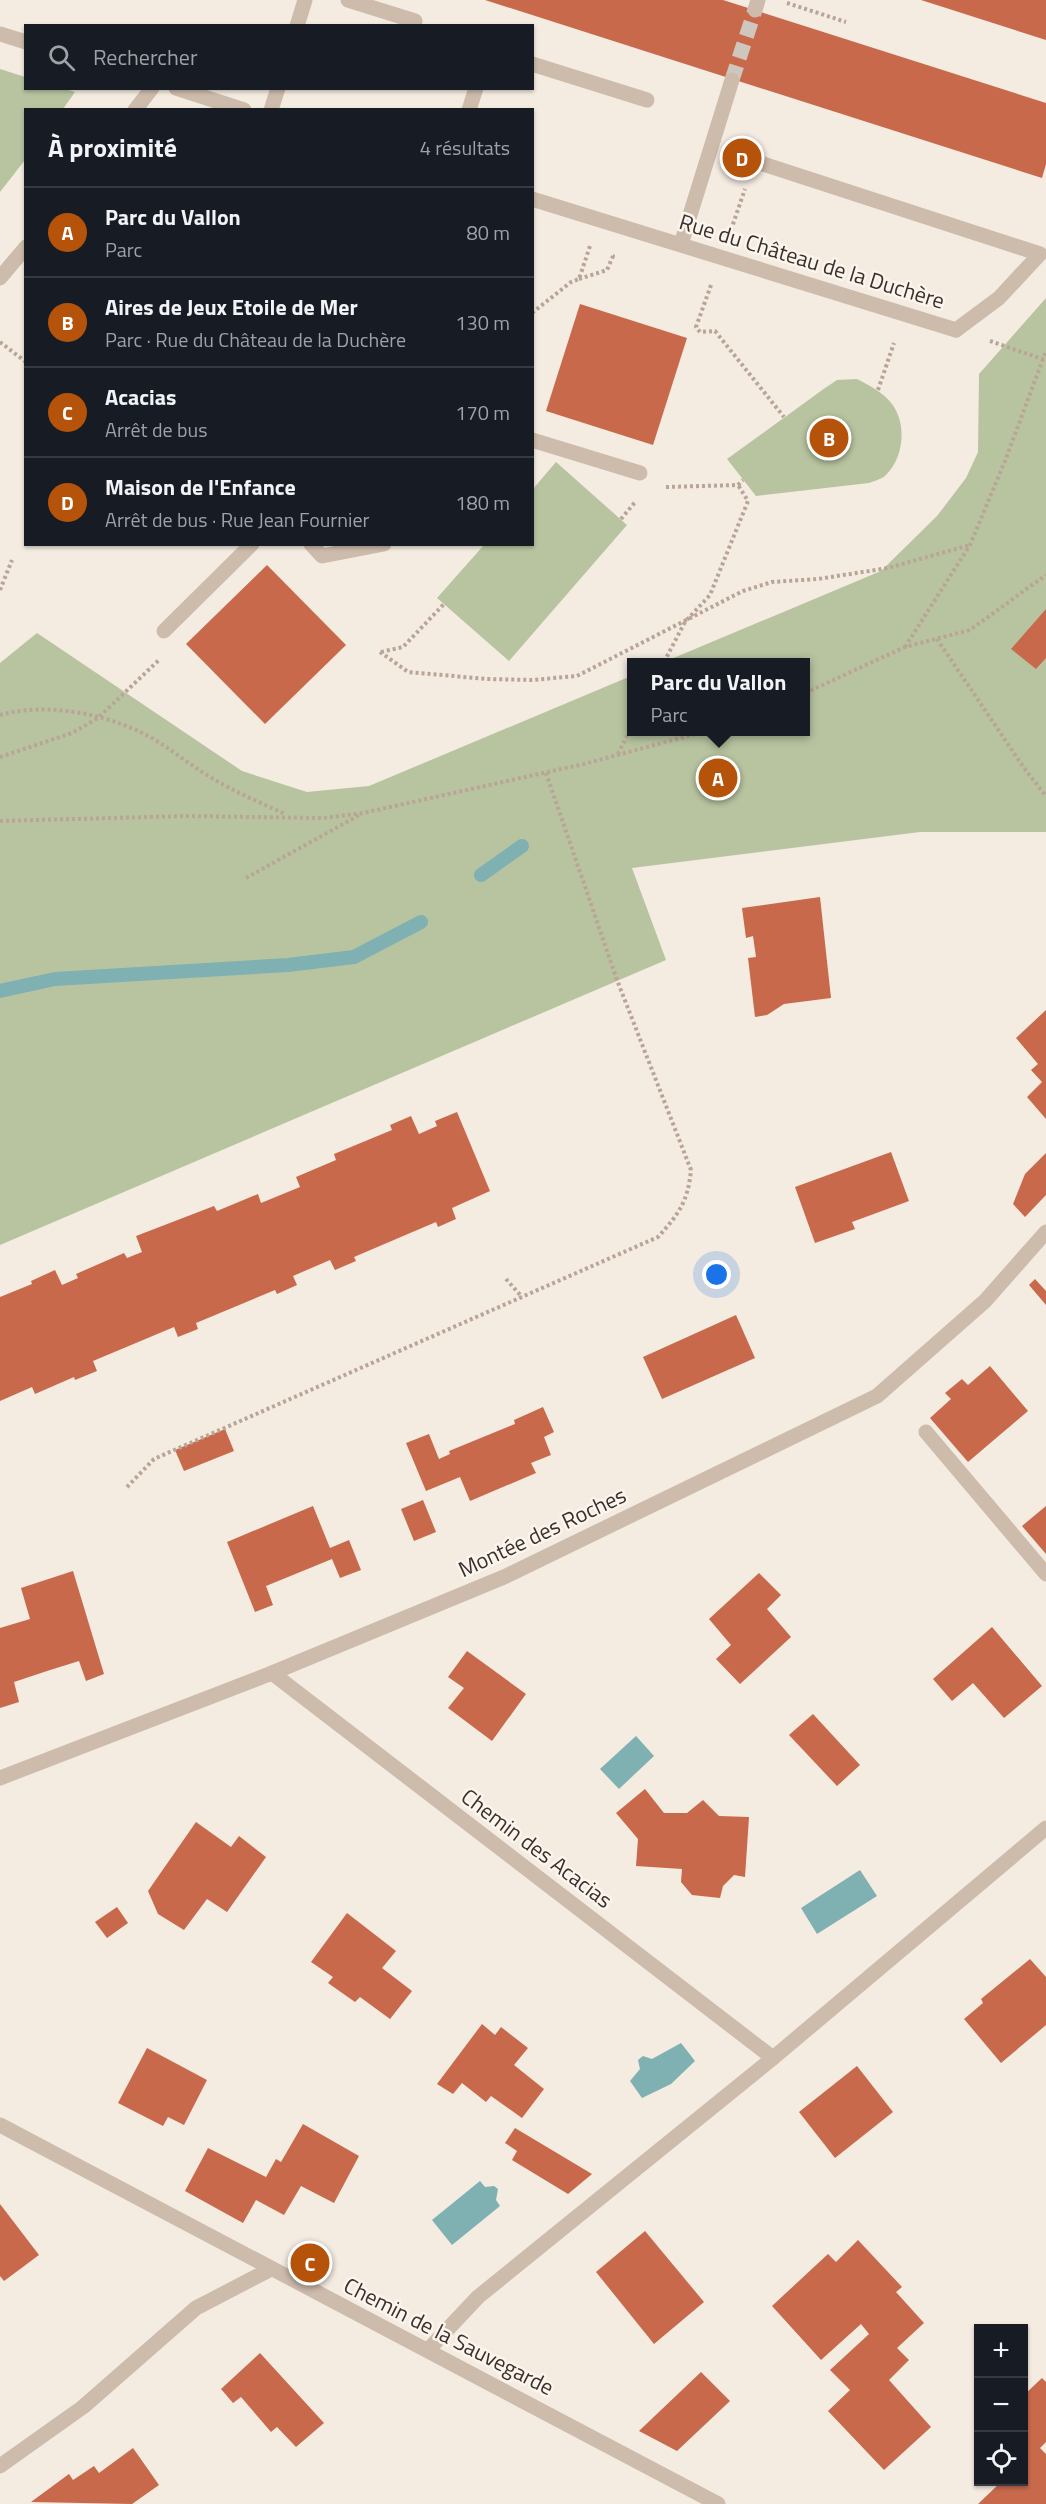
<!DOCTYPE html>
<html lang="fr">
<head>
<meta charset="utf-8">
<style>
  :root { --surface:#171b24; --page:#242831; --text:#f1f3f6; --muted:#9ea1a6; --line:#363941; --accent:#b45309 }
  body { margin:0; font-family:"Titillium Web",sans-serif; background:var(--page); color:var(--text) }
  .controls { position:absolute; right:18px; bottom:18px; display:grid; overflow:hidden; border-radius:0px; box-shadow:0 2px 4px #0004 }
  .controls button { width:54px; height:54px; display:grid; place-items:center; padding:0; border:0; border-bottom:2px solid var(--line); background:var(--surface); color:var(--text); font:30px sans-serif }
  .you { position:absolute; left:717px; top:1275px; width:21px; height:21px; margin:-15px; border:4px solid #fff; border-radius:50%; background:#1a73e8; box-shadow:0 0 0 9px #1a73e833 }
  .badge { display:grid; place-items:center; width:39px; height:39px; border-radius:50%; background:var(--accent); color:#fff; font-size:20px; font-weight:700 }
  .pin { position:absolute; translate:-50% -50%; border:3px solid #fff; box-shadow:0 2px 6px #0006 }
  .popup { position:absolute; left:627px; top:658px; width:183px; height:78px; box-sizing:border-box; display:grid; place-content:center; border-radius:0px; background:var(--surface); filter:drop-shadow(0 2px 4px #0005); font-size:20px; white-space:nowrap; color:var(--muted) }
  .popup b { font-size:22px; color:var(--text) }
  .popup::after { content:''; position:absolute; left:50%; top:100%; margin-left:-12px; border:12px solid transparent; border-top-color:var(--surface) }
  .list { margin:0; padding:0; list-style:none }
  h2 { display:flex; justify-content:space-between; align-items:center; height:78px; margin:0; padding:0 24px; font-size:26px }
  h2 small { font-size:20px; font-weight:400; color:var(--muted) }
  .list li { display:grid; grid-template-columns:39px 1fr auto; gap:18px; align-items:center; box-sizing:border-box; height:90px; padding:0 24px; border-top:2px solid var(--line) }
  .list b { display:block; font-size:22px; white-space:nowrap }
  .list p { margin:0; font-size:20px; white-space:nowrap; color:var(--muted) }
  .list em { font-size:20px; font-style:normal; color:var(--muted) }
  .icon { flex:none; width:33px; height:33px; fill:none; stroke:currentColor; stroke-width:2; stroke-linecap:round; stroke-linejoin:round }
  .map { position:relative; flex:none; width:1046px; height:2504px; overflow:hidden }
  .search { position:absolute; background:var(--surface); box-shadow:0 2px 4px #0004; left:24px; top:24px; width:510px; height:66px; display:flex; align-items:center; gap:15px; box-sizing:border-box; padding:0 21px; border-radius:0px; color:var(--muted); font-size:22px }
  .panel { position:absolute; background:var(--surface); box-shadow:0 2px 4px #0004; left:24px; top:108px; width:510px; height:438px; border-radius:0px }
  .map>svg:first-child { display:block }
  .green { fill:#b8c4a0 }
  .water { fill:#7fb0b2 }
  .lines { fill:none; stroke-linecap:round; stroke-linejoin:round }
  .stream { stroke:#7fb0b2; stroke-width:14 }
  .building { fill:#c8694b }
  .minor-tunnel { stroke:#cfc6bd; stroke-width:15; stroke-dasharray:15 8; stroke-linecap:butt }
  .path { stroke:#b9a596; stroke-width:4; stroke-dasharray:3 3; stroke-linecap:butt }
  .service { stroke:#cdbbac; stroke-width:15 }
  .minor { stroke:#cdbbac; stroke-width:15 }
  .tertiary { stroke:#cdbbac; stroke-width:15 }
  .labels { text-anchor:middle; stroke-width:5; stroke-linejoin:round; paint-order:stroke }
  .street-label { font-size:22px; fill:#3b302b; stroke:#fbf5ee }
</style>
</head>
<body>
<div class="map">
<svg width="1046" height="2504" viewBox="0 0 1046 2504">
  <rect width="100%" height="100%" fill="#f4ebe1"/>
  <g class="green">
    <path d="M0,69L25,77L26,88L65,89L75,92L63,109L26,110L25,160L0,192Z"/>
    <path d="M1046,298V832H920L632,868L666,960L0,1245V663L37,633L242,771L307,792L369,786L631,676V732H805V662H664L881,571L937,516L966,478L978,452L979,374Z"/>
    <path d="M857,379C870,386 883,392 892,404C907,424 904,457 886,475C882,479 874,481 869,483L756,496L727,459L825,388L837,380Z"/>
    <path d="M556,462L627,525L509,661L437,598L484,545L532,544L533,489Z"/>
  </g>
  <g class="water">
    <path d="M636,1736L654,1756L619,1789L600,1769Z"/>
    <path d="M860,1870L877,1896L817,1934L801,1908Z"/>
    <path d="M681,2043L695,2061L671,2084L642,2098L630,2081L640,2069L638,2060L643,2056L652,2059Z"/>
    <path d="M480,2181L485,2187L494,2186L498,2189L496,2200L500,2206L452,2245L432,2220Z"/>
  </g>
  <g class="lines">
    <g class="stream">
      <path d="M481,875L522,846"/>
      <path d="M0,991L55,979L288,965L354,957L421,922"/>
    </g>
  </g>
  <g class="building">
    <path d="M485,0H723L1046,103V164L1042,178Z"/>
    <path d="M921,0H1046V40Z"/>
    <path d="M580,304L687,338L653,445L546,411Z"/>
    <path d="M267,565L346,645L265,724L186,644Z"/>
    <path d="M1046,609V658L1036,669L1011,649Z"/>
    <path d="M820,897L831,998L784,1004L767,1015L755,1017L748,958L756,957L753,936L746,938L742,908Z"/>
    <path d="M1046,1010V1119L1027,1097L1042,1082L1031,1070L1038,1064L1016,1038Z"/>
    <path d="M457,1112L490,1191L452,1208L456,1219L438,1227L436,1222L354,1257L356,1261L335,1270L330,1260L293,1276L297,1285L277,1294L275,1290L196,1323L198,1329L178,1337L174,1327L93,1361L97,1371L75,1380L74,1377L35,1394L32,1387L0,1401V1297L32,1284L31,1281L55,1270L62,1285L78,1278L76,1274L124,1253L127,1258L142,1252L136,1236L214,1206L217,1211L258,1194L261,1203L300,1187L296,1177L336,1160L334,1154L392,1130L390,1125L411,1116L419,1134L437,1126L435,1121Z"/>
    <path d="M891,1152L909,1201L852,1222L855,1229L815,1243L795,1187Z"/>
    <path d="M1046,1153V1195L1025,1217L1013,1204L1025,1174Z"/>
    <path d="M1035,1279L1046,1291V1305L1029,1285Z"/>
    <path d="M736,1315L755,1358L662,1399L643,1357Z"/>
    <path d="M990,1366L1028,1411L968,1462L930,1418L951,1399L945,1393L962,1379L968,1385Z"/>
    <path d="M543,1407L554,1432L544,1437L551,1455L531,1463L536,1473L470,1501L460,1477L426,1491L406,1443L429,1434L439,1459L450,1454L449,1451L515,1424L514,1420Z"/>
    <path d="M225,1429L234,1451L184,1471L175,1450Z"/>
    <path d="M423,1500L436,1532L414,1541L401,1509Z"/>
    <path d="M313,1506L330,1548L349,1540L361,1570L340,1578L332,1559L266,1586L273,1605L255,1612L227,1542Z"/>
    <path d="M1046,1506V1554L1022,1526Z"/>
    <path d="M73,1571L104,1674L86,1681L79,1661L47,1671L14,1682L19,1702L0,1708V1628L30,1619L21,1588Z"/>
    <path d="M759,1573L781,1595L767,1609L791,1637L740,1684L716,1659L731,1645L709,1619Z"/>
    <path d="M992,1627L1042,1686L1004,1718L973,1683L952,1701L933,1679Z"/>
    <path d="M467,1651L526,1694L492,1741L448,1708L464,1688L448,1677Z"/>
    <path d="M813,1714L860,1765L837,1786L789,1735Z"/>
    <path d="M645,1789L664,1813H687L703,1800L719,1816L749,1817L745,1877L734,1875L723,1886L720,1898L692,1895L681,1882L682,1869L636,1866L638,1839L616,1813Z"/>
    <path d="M196,1822L231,1847L239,1836L266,1857L227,1912L207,1899L184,1930L158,1914L148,1891Z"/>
    <path d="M117,1907L128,1923L107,1938L95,1922Z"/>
    <path d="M347,1913L396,1951L382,1968L412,1991L390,2019L360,1997L355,2002L328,1983L333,1977L311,1962Z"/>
    <path d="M1030,1959L1046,1977V2025L1001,2063L964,2019L983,2003L981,1999Z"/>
    <path d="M482,2024L495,2035L501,2027L528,2048L514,2065L544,2089L522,2118L491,2096L486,2102L462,2083L453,2094L437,2084Z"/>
    <path d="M147,2048L207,2080L184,2125L168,2117L163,2126L118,2103Z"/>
    <path d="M857,2066L893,2112L835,2158L799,2112Z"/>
    <path d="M303,2124L359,2156L334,2203L301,2186L284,2215L256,2200L243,2223L185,2191L208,2148L266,2177L276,2159L281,2162Z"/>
    <path d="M515,2128L592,2174L568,2194L512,2160L517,2151L505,2143Z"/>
    <path d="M0,2204L39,2255L4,2281L0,2276Z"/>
    <path d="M645,2231L704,2302L654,2344L596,2272Z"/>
    <path d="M858,2240L902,2287L896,2292L924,2323L897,2348L909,2360L889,2380L931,2427L884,2470L828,2411L850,2390L830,2370L869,2334L861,2324L821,2360L772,2306L828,2254L836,2262Z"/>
    <path d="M260,2353L324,2423L296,2447L277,2427L271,2432L241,2397L233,2403L221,2389Z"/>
    <path d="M701,2372L730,2401L677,2451L639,2431Z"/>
    <path d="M1042,2378L1046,2382V2442L1040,2448L1046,2454V2504H978L1001,2482H1024V2395Z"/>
    <path d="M133,2448L159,2485L132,2504L31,2502L69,2474L73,2480L94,2466L99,2473Z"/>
  </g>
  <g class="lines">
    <path class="minor-tunnel" d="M732,80L755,10"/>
    <g class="path">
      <path d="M787,3L846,22"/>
      <path d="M731,230L745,189"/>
      <path d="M579,279L607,270L613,256L610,255"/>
      <path d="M711,285L696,327L700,332L715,331L784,417"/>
      <path d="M532,313L571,282L579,279L590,246"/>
      <path d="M990,341L1045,360"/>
      <path d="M0,342L26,362"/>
      <path d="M878,390L894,343"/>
      <path d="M666,487L738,485L743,480"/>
      <path d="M621,519L636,501"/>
      <path d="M0,590L12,560"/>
      <path d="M937,639L1024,768L1046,796"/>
      <path d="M905,647L970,545L1005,461L1046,351"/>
      <path d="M380,652L408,672L487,679L532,680L577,676L743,591L772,582L818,579L888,568L970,545"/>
      <path d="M381,652L403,647L444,604"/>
      <path d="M664,662L685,622L710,595L748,501L738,485"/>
      <path d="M805,693L905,647L970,630L1046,575"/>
      <path d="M0,715C43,703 98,712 138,731C163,742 184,761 207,775C232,791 259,802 285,814"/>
      <path d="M618,754L631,728"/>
      <path d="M0,757L72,733L98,718L160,659"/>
      <path d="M0,821L185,816L323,818L363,813L584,764L703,732"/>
      <path d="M246,878L361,814"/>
      <path d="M506,1279L522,1297"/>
      <path d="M127,1487L154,1459L658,1237C679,1214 688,1201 691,1170L617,980L546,773"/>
    </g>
    <g class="service">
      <path d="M348,0L415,21"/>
      <path d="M297,26L305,0"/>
      <path d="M532,64L647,100"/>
      <path d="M135,110L152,88"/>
      <path d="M271,110L278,88"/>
      <path d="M469,110L476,88"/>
      <path d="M754,161L1040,254L999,298L956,330"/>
      <path d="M0,278L26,247"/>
      <path d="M532,440L640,473"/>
      <path d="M311,544L322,556L384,544"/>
      <path d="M164,631L252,544"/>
      <path d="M0,2466L83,2407L196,2308L271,2269"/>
    </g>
    <g class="minor">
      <path d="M755,10L758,0"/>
      <path d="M0,34L26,42"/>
      <path d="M176,88L244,110"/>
      <path d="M532,199L956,330"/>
      <path d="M681,244L732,80"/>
      <path d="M926,1432L1046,1574"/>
      <path d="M272,1673L773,2058"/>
      <path d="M0,1778L272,1673L504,1577L877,1396L985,1301L1046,1232"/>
      <path d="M428,2350L478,2297L773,2058L1046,1828"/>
    </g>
    <path class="tertiary" d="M0,2125L718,2504"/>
  </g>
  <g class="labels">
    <g class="street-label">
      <text transform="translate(812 261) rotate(17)" y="8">Rue du Château de la Duchère</text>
      <text transform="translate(542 1532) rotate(-25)" y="8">Montée des Roches</text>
      <text transform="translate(537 1848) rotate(37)" y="8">Chemin des Acacias</text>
      <text transform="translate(449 2336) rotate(27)" y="8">Chemin de la Sauvegarde</text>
    </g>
  </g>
</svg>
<div class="controls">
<button>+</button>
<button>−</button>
<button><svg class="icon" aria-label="locate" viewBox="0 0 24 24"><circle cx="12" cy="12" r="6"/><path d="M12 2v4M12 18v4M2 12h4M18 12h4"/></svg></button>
</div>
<div class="you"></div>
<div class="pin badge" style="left:718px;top:778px">A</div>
<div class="popup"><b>Parc du Vallon</b>Parc</div>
<div class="pin badge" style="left:829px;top:438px">B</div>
<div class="pin badge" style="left:310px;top:2263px">C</div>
<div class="pin badge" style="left:742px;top:158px">D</div>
<div class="search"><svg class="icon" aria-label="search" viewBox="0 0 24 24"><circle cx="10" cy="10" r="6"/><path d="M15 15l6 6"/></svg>Rechercher</div>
<section class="panel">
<h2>À proximité<small>4 résultats</small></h2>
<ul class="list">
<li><span class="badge">A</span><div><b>Parc du Vallon</b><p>Parc</p></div><em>80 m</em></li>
<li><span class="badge">B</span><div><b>Aires de Jeux Etoile de Mer</b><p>Parc · Rue du Château de la Duchère</p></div><em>130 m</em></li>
<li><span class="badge">C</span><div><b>Acacias</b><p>Arrêt de bus</p></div><em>170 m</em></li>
<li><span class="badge">D</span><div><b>Maison de l'Enfance</b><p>Arrêt de bus · Rue Jean Fournier</p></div><em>180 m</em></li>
</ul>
</section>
</div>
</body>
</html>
